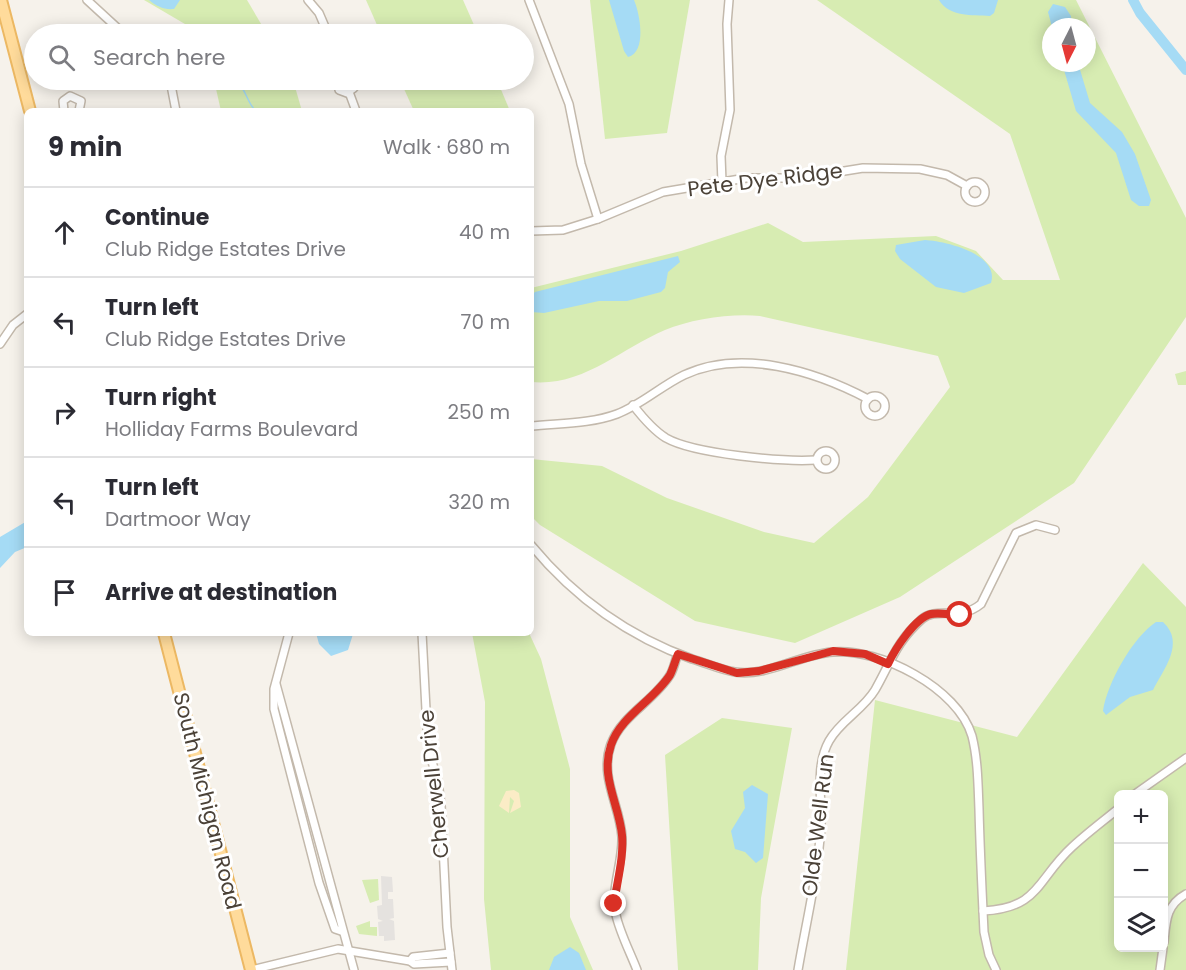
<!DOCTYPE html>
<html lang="en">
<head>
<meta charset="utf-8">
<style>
  :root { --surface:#fff; --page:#f7f7f7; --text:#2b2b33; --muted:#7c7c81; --line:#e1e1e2 }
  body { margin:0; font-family:Poppins,sans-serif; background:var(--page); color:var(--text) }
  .controls { position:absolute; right:18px; bottom:18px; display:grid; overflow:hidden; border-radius:9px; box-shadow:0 3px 15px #0003 }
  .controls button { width:54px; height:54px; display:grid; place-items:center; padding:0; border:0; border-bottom:2px solid var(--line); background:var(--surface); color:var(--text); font:30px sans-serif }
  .compass { position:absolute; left:1042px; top:18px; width:54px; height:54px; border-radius:50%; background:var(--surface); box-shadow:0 3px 15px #0003; rotate:186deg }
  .stop { position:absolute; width:18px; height:18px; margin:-14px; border:4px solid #d93025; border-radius:50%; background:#fff }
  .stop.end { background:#d93025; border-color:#fff; box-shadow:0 2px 6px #0008 }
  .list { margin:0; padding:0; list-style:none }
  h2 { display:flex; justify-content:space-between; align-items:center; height:78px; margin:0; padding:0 24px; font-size:26px }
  h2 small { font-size:20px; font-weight:400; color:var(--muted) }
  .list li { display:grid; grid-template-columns:39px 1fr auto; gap:18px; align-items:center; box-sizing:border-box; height:90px; padding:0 24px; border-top:2px solid var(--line) }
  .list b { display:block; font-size:22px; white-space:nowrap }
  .list p { margin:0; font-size:20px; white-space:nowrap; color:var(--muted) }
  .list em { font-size:20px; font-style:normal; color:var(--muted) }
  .icon { flex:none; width:33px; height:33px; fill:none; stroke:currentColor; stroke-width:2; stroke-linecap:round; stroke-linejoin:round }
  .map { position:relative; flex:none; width:1186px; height:970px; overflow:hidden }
  .search { position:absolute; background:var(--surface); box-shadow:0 3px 15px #0003; left:24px; top:24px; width:510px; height:66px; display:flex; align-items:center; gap:15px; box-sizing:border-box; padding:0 21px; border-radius:33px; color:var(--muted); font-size:22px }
  .panel { position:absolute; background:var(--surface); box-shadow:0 3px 15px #0003; left:24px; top:108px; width:510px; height:528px; border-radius:9px }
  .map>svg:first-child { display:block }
  .green { fill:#d7ecb2; fill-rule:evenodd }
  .sand { fill:#fbecc6 }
  .parking { fill:#e5e2df }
  .water { fill:#a5dbf5 }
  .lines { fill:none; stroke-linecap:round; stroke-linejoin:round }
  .stream { stroke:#a5dbf5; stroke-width:1.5 }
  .river { stroke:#a5dbf5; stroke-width:10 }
  .street-casing { stroke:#c3b9ac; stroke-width:10 }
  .primary-casing { stroke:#ecb863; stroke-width:14 }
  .street { stroke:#fff; stroke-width:7 }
  .primary { stroke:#ffdb9b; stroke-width:10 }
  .route { stroke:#d93025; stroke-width:8 }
  .labels { text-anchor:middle; stroke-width:6; stroke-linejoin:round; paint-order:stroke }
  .street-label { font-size:21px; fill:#4b4238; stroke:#fff }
</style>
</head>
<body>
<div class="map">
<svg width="1186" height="970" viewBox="0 0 1186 970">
  <rect width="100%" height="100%" fill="#f6f2eb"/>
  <g class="green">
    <path d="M144,0H247L267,34H202Z"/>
    <path d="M366,0H463L478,34H381Z"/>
    <path d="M590,0H690L667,133L605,139Z"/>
    <path d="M817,0H1076L1186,218V317L1074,483L900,597L795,643L695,621L540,525L531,516V459L602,466L667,498L764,532L814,543L868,497L950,387L938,356L760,316C732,313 691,319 665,330C620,349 583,387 531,382V288L681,251L768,223L803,242L936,236L976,251L1003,280H1060L1010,134ZM1051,27H1087V63H1051Z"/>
    <path d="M214,80H293L302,111H221Z"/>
    <path d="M400,80H497L510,111H414Z"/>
    <path d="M1186,371V385H1178L1175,374Z"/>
    <path d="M1143,563L1186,607V970H846L875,700L1017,737ZM1118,794H1164V948H1118Z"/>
    <path d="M472,633H529L541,659L570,769V917L593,970H491L484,899L485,702Z"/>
    <path d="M722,718L792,728L761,898L758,970H678L665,755Z"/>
    <path d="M378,879L379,900L370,903L362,880Z"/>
    <path d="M370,921V927H377V936L359,934L356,926Z"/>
  </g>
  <path class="sand" d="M514,790L519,793L521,807L510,813L514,801L510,797L509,813L499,806L506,791Z"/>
  <path class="parking" d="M381,876L392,877L393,892H388V899H393L394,918L389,919L394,921L395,940L384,941V936H379L378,922L383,921L378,919L377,906L382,905Z"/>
  <g class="water">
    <path d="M149,0H180L174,9C164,10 156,6 149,0Z"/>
    <path d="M609,0H634C640,14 647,52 628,57L624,51Z"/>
    <path d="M939,0H998L994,13L990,16C972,15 949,17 939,0Z"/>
    <path d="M1053,4L1065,7L1071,16L1072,27H1052L1048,12Z"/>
    <path d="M1062,63H1078L1090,103L1122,132L1135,154L1151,200L1149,206H1139L1131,200L1116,153L1076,111Z"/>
    <path d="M925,240C945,241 1000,254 991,283L964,293L936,287L900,259L895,251L896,245Z"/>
    <path d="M678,256L680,262L668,272L665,288L661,292L627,301H599L544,313L531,312V296L535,292Z"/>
    <path d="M27,521V547L15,552L0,568V537Z"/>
    <path d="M1156,622H1163C1186,643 1163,670 1153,690L1130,697L1106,715L1103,711C1107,683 1133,637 1156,622Z"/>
    <path d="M316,633H353V634L348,650L331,656L319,644Z"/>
    <path d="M752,785L768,794L763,858L756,863L745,852L735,849L731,831L745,808L743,792Z"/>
    <path d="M570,947L579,953L586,970H549L554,957Z"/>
  </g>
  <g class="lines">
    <path class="stream" d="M235,80C246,87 246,102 256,111"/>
    <path class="river" d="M1133,0L1140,13L1186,70"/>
    <defs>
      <g id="street">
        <path d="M87,0L124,34"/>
        <path d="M308,0L319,13L328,34"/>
        <path d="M529,0L569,104L581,164L598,219"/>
        <path d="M170,80L176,111"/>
        <path d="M338,80L339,90L347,93L354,88V80"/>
        <path d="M349,92L356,111"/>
        <path d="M64,111L63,101L70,96L81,101L79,111"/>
        <path d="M722,182L721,156L730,110L727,24L729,0"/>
        <circle cx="975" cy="192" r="10"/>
        <path d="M531,231L563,230L598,219L663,192L746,178H801L863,168L920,169L947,175L967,186"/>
        <path d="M0,344L13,325L27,314"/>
        <circle cx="875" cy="406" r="10"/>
        <path d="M633,405C643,418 653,430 666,438C694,454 783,462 816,460"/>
        <path d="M531,426C559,423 590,424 617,414C641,405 661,386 684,375C741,348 815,371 868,399"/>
        <circle cx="826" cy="460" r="9"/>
        <path d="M531,545C575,598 627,636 692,659C706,663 721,670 735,672C768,677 800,654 833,652C880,648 958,688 972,736C978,760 978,785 979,809C980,850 982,891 984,932L989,955L996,970"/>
        <path d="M289,633L274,689V709L319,883L335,929L341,931"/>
        <path d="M422,633L428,748L438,782L441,805L447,927L452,970"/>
        <path d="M276,684L354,970"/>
        <path d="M1135,794L1186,758"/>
        <path d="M983,911C1040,908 1036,880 1072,847C1087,833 1103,821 1118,809"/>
        <path d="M1164,942C1166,921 1166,905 1186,894"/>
        <path d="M410,961L413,957L450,953"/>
        <path d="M251,970L338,949L410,961L414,964L451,962"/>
        <path d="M637,970C630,952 620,933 616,915C610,890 623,863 622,837C620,805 599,777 611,744C622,715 654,701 670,675C674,669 675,660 678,654"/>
        <path d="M798,970C806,923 818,874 821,826C822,798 815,766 829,741C840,721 863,710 875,690C891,662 896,642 922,619C937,606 959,622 981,604L1016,533L1036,525L1055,530"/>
        <path d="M1160,970L1163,948"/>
      </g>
      <g id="primary">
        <path d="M1,0L30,111"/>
        <path d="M164,633L251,970"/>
      </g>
    </defs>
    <use href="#street" class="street-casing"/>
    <use href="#primary" class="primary-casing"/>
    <use href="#street" class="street"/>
    <use href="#primary" class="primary"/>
  </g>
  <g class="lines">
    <path class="route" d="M614,904C617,881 624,858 622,835C619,804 600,777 611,745C621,716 653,701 670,675C673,669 675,661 678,654L737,673L759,671L833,651L865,654L888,664C895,649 915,618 931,614C940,612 951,615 960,615"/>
  </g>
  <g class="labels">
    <g class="street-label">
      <text transform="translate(765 180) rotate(-7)" y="7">Pete Dye Ridge</text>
      <text transform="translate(434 784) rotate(-96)" y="7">Cherwell Drive</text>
      <text transform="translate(207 801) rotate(76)" y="7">South Michigan Road</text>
      <text transform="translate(818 825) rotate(-83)" y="7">Olde Well Run</text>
    </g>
  </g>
</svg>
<div class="controls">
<button>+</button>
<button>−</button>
<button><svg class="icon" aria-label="layers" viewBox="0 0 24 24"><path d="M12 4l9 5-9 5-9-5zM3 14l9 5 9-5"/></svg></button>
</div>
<svg class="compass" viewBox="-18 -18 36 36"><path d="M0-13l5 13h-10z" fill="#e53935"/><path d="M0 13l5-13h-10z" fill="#7c7c81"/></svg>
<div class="stop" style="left:960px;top:615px"></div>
<div class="stop end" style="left:614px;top:904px"></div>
<div class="search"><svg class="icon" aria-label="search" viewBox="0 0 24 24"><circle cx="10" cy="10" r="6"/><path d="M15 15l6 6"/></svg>Search here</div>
<section class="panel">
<h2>9 min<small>Walk · 680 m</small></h2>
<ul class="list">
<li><svg class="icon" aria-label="ahead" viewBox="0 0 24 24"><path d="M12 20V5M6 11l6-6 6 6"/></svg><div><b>Continue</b><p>Club Ridge Estates Drive</p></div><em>40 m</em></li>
<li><svg class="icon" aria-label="left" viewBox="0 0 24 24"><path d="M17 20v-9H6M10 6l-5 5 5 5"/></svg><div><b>Turn left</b><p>Club Ridge Estates Drive</p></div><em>70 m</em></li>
<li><svg class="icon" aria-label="right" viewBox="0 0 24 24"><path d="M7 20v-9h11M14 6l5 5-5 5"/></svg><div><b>Turn right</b><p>Holliday Farms Boulevard</p></div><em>250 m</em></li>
<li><svg class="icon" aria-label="left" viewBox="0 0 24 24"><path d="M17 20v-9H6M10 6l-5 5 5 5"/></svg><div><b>Turn left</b><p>Dartmoor Way</p></div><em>320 m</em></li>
<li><svg class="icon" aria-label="arrive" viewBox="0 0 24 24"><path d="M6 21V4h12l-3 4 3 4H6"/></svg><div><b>Arrive at destination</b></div></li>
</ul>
</section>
</div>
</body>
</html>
